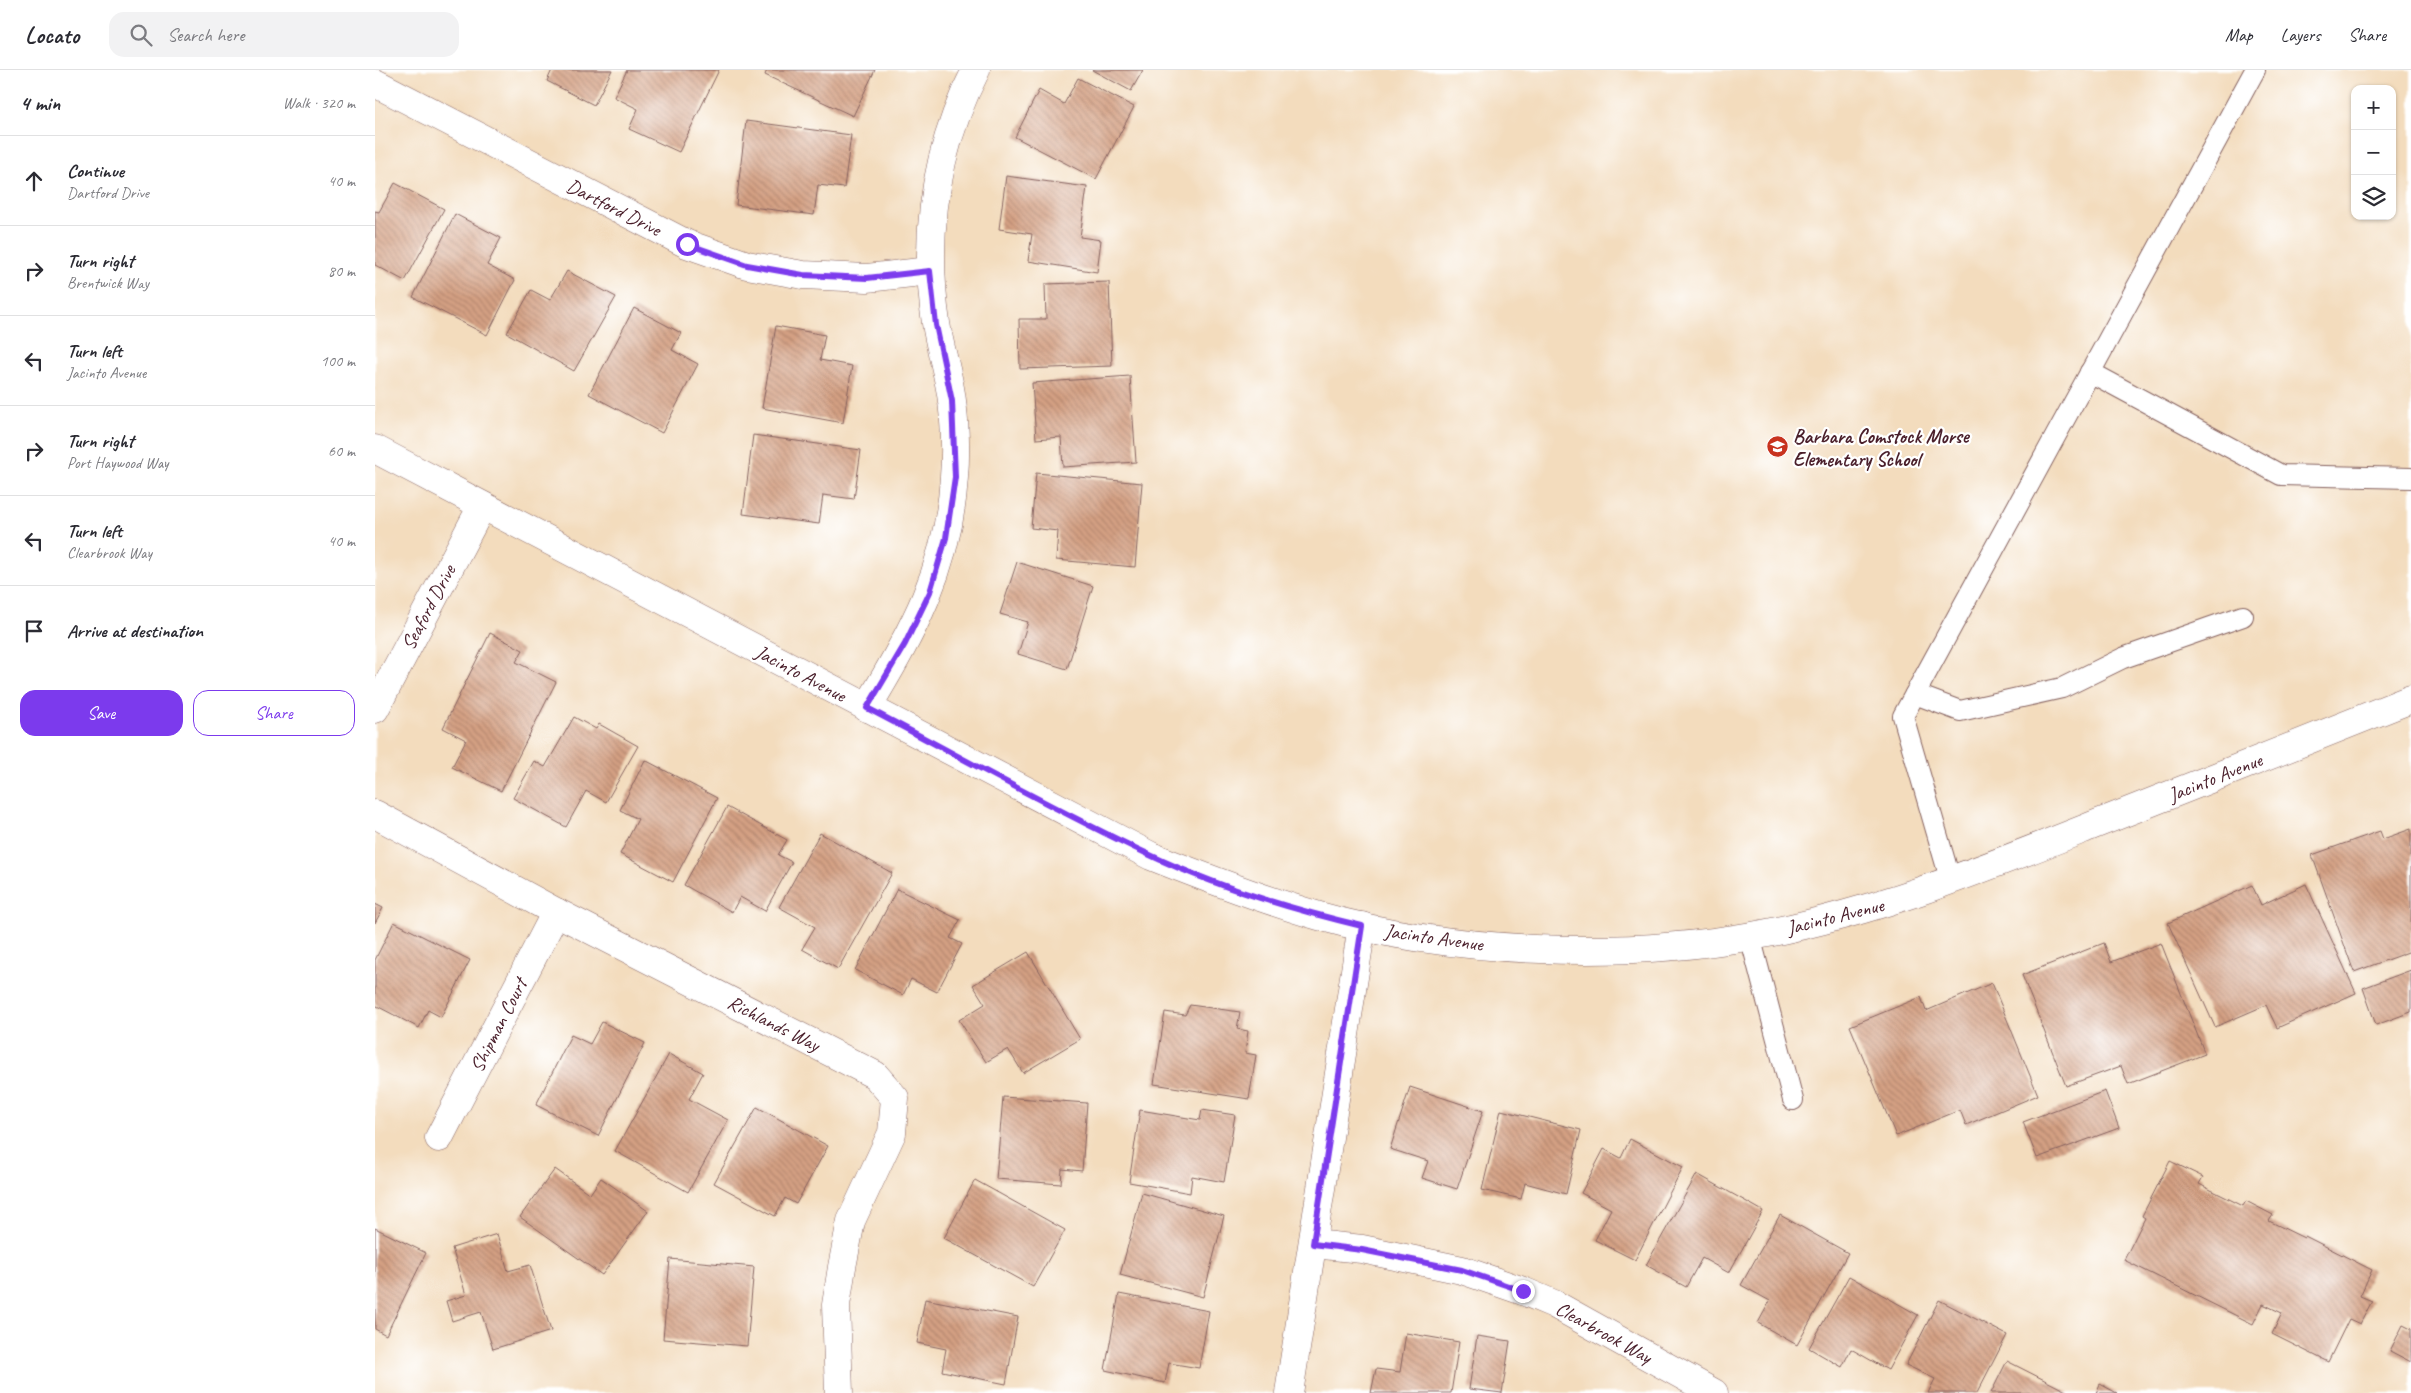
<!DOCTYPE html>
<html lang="en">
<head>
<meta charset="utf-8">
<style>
  :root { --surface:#fff; --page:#f2f2f3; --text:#2b2b33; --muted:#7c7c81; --line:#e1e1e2; --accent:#7c3aed }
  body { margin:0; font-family:Caveat,sans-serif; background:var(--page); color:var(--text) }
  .controls { position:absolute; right:15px; top:15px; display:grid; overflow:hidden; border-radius:10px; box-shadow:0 1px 4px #0004 }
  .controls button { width:45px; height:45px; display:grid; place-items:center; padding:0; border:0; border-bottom:1px solid var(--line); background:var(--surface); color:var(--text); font:25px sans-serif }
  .stop { position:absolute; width:15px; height:15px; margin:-11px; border:4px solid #7c3aed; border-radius:50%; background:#fff }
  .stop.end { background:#7c3aed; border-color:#fff; box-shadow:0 1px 5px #0008 }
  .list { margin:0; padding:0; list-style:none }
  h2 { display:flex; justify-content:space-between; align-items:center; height:65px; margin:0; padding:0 20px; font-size:21px }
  h2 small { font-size:16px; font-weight:400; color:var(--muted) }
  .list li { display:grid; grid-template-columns:32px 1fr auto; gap:15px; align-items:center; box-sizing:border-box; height:90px; padding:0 20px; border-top:1px solid var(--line) }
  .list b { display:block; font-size:19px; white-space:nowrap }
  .list p { margin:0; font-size:16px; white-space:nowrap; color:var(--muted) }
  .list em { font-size:16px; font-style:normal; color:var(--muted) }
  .actions { display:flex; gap:10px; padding:15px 20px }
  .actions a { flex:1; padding:11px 0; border:1px solid var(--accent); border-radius:15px; text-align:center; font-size:18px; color:var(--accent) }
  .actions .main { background:var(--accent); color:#fff }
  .icon { flex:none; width:28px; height:28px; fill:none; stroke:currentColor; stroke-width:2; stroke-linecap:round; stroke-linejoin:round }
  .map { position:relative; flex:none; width:2036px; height:1323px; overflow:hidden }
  header { display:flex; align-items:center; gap:30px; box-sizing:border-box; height:70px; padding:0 25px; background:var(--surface); border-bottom:1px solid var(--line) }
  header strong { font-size:24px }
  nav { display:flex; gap:28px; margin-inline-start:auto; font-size:18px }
  .search { width:350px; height:45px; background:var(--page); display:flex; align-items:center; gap:12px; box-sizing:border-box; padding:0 18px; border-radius:15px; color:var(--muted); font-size:19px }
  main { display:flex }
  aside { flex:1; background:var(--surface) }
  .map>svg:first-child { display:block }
  .building { fill:url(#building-back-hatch) }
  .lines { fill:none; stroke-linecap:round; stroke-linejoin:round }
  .service-casing { stroke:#85615e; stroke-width:22 }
  .minor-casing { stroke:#85615e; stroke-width:29 }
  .tertiary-casing { stroke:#85615e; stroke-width:29 }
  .service { stroke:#fff; stroke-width:20 }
  .minor { stroke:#fff; stroke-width:28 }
  .tertiary { stroke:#fff; stroke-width:28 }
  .route { stroke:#7c3aed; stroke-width:6 }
  .labels { text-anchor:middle; stroke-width:4.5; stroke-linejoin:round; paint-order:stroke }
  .street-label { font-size:20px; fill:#4a1f2b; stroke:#fff }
  .poi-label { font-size:20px; font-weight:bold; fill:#4a1f2b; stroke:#fff; text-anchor:start }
</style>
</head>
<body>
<header>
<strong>Locato</strong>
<div class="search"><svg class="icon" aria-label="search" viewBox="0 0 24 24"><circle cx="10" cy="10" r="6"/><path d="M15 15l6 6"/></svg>Search here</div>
<nav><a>Map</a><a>Layers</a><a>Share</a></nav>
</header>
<main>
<aside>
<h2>4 min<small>Walk · 320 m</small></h2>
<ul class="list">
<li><svg class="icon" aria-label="ahead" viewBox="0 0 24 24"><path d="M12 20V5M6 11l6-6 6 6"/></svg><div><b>Continue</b><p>Dartford Drive</p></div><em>40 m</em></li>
<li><svg class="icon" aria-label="right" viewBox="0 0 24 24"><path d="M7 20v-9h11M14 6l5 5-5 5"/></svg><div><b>Turn right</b><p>Brentwick Way</p></div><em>80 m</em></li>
<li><svg class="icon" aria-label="left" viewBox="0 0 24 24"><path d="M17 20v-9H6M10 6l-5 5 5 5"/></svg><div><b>Turn left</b><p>Jacinto Avenue</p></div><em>100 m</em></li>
<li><svg class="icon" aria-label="right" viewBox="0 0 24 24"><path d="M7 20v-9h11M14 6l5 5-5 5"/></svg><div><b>Turn right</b><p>Port Haywood Way</p></div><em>60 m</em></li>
<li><svg class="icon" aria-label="left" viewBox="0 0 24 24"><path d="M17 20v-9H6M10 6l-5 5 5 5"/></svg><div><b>Turn left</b><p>Clearbrook Way</p></div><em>40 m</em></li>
<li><svg class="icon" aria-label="arrive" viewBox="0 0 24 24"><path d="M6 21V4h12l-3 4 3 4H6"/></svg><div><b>Arrive at destination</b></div></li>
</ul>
<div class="actions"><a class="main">Save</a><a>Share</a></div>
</aside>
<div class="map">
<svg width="2036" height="1323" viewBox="0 0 2036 1323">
  <defs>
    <pattern id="building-back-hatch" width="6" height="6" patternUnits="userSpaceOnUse" patternTransform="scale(1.25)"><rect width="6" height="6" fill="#d4a083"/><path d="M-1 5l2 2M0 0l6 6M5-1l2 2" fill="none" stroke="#ae826b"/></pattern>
  </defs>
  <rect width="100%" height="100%" fill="#fff"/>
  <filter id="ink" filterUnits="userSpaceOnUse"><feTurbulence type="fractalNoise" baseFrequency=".02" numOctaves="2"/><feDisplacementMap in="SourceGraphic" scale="10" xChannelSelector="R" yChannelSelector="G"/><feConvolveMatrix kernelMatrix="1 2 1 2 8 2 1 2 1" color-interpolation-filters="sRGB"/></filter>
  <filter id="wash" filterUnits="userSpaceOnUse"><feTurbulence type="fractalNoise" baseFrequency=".0096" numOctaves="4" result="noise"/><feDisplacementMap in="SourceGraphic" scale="20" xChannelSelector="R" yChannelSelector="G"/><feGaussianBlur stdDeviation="1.12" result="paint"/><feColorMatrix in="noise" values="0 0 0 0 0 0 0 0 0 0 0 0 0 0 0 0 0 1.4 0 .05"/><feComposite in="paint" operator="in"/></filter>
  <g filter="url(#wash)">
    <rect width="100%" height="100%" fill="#f3dcbd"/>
    <g id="blocks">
      <g class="building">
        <path d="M177,0H237L219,35L172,11Z"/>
        <path d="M252,0H344L304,82L254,59L263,39L239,27Z"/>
        <path d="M392,0H500L478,46L390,5Z"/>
        <path d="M717,0H768L756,21Z"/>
        <path d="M703,8L759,37L721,109L640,67L664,20L689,34Z"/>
        <path d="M371,51L476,65L469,118L443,115L439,145L361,135Z"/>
        <path d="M631,106L712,117L705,167L726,170L722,202L653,191L657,164L624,159Z"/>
        <path d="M20,113L69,139L30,211L0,195V141L4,142Z"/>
        <path d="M80,144L126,168L112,195L140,210L112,265L38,227Z"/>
        <path d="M192,201L241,227L199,301L132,263L156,220L175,230Z"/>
        <path d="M734,212L737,296L645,299L644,249H671L670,214Z"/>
        <path d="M259,238L306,263L297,280L323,294L287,363L214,324Z"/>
        <path d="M401,256L450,265L445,290L477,296L468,353L387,338Z"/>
        <path d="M755,306L761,392L688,397L686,367L661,369L657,313Z"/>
        <path d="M378,365L486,380L479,429L448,425L444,454L368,444Z"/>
        <path d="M661,403L767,413L760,497L681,490L683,461L656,458Z"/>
        <path d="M642,492L718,516L692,599L643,584L653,552L625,544Z"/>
        <path d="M115,563L148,580L141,592L181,612L126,721L77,697L91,670L68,658Z"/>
        <path d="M199,647L221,659L224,654L263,676L231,732L211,721L191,757L138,728L159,691L170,697Z"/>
        <path d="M270,690L342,728L298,812L245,784L263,749L245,740Z"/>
        <path d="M352,737L412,770L403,785L417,792L390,841L365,827L357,842L309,815Z"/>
        <path d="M2036,759V881L1979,902L1937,785L2005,761L2008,769Z"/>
        <path d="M445,763L517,803L463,899L427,879L440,857L404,837Z"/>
        <path d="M1931,814L1981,923L1902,958L1891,935L1840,957L1793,853L1877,815L1886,835Z"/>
        <path d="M522,819L585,850L575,868L587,874L562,922L536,909L528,925L480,900Z"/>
        <path d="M0,834L8,838L0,853Z"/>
        <path d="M19,852L95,890L66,947L53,940L44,958L0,935V890Z"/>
        <path d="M1729,873L1736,892L1786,873L1830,984L1753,1014L1746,996L1691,1016L1647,905Z"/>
        <path d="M653,882L705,969L648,1003L633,979L611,992L584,950L610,934L598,915Z"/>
        <path d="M2036,900V942L2001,955L1988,918Z"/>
        <path d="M1617,913L1663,1025L1591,1055L1585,1040L1521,1066L1475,956L1546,927L1551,941Z"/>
        <path d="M815,935L865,942L862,959L873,961L870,983L881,985L874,1029L779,1014L790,942L810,945Z"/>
        <path d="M227,952L270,973L223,1066L161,1035L196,965L215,974Z"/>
        <path d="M294,984L328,1003L314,1029L353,1050L313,1122L240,1081Z"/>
        <path d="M1035,1017L1108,1041L1082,1119L1047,1108L1053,1091L1015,1079Z"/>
        <path d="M1730,1021L1744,1058L1662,1088L1648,1052Z"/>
        <path d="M628,1027L712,1033L707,1101L687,1099L686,1114L621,1109Z"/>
        <path d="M382,1037L453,1076L421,1134L410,1128L400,1146L339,1113Z"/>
        <path d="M765,1040L825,1050L827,1040L860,1045L849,1112L817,1106L815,1123L754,1112Z"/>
        <path d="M1126,1040L1206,1060L1191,1124L1150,1113L1146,1129L1107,1120Z"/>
        <path d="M1255,1069L1308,1097L1260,1190L1220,1170L1236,1139L1206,1123L1229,1079L1246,1088Z"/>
        <path d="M1795,1091L1828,1107L1824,1114L1868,1136L1871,1131L1898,1145L1894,1151L1929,1168L1930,1166L1997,1200L1985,1226L1997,1231L1985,1254L1974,1249L1953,1292L1897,1264L1907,1243L1888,1234L1878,1254L1749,1190L1770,1148L1767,1146Z"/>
        <path d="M180,1099L215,1124L226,1108L273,1141L227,1205L145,1147Z"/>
        <path d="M1322,1104L1388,1141L1354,1203L1327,1188L1311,1217L1271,1195Z"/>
        <path d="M600,1110L690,1160L658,1217L569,1168Z"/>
        <path d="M767,1123L849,1146L828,1227L745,1205Z"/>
        <path d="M1405,1145L1473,1183L1422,1275L1383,1253L1395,1231L1366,1215Z"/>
        <path d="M0,1158L51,1183L11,1265L0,1259Z"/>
        <path d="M122,1164L133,1201L155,1195L176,1261L118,1279L106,1242L77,1251L71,1231L91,1225L77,1178Z"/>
        <path d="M295,1189L379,1197L372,1276L288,1269Z"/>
        <path d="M1474,1206L1543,1245L1513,1300L1476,1279L1467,1297L1434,1278Z"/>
        <path d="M744,1224L834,1241L824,1298L794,1293L790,1313L730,1300Z"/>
        <path d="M550,1229L643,1247L631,1314L567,1301L571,1279L542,1273Z"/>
        <path d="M1564,1230L1632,1265L1602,1323H1553L1560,1309L1531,1295Z"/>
        <path d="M2028,1255L2036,1259V1292L2015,1281Z"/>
        <path d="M1031,1263L1084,1272L1076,1323H996L1001,1299L1025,1302Z"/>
        <path d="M1102,1266L1135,1271L1127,1323L1094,1319Z"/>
        <path d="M1632,1291L1695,1323H1616Z"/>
        <path d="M1725,1314L1742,1323H1721Z"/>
      </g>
    </g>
  </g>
  <g filter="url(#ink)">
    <use href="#blocks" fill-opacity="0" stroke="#85615e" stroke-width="1"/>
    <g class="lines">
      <defs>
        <g id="service">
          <path d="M1715,302L1906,405L2036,408"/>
          <path d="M1540,624L1585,641L1687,618L1748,588L1868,546"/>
          <path d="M1576,812L1528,646L1880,0"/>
          <path d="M1375,866L1418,1030"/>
        </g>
        <g id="minor">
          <path d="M0,13L312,174L372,195L428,205L492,208L555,201"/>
          <path d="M492,638C537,563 574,497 579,407C581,383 580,355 577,331C574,305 565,280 561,253C548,165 560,80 601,0"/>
          <path d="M0,639L107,436"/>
          <path d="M0,744L181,842L500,1005L520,1028L517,1063L476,1151L467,1197L461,1235L464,1323"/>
          <path d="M64,1068L181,842"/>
          <path d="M939,1174L987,1179L1087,1200L1148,1221L1179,1234L1339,1323"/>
          <path d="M914,1323L987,856"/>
        </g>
        <path id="tertiary" d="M0,379L776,786C831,808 886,829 944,846C1075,883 1243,890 1377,866C1497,844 1603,801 1716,756C1823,714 1929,672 2036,629"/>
      </defs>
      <use href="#service" class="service-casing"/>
      <use href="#minor" class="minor-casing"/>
      <use href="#tertiary" class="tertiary-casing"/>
      <use href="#service" class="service"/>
      <use href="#minor" class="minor"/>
      <use href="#tertiary" class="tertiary"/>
    </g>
  </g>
  <g class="lines" filter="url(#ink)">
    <path class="route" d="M312,174L372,195L428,205L492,208L555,201L561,255L577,331L580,407L571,468L555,522L530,574L492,638C586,687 679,740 775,785C842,817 915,839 987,856L938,1174L987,1180L1087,1200L1148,1221"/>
  </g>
  <defs>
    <symbol id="school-disc" viewBox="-11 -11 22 22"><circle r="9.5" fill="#c8321e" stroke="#fff"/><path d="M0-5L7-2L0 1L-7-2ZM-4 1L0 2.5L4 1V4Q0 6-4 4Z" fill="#fff"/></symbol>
  </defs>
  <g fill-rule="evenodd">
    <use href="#school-disc" x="1390" y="364" width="25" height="25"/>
  </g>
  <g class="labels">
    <g class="street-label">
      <text transform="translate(239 137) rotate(27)" y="7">Dartford Drive</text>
      <text transform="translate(53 537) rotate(-62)" y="7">Seaford Drive</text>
      <text transform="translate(426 603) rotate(28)" y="7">Jacinto Avenue</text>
      <text transform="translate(1840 707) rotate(-22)" y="7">Jacinto Avenue</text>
      <text transform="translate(1460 846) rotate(-14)" y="7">Jacinto Avenue</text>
      <text transform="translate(1059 867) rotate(8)" y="7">Jacinto Avenue</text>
      <text transform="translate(399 953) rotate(27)" y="7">Richlands Way</text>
      <text transform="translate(123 955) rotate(-63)" y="7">Shipman Court</text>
      <text transform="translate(1229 1262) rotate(29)" y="7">Clearbrook Way</text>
    </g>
    <g class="poi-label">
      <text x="1418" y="373">Barbara Comstock Morse<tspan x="1418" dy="23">Elementary School</tspan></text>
    </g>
  </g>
</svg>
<div class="controls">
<button>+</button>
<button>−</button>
<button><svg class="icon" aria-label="layers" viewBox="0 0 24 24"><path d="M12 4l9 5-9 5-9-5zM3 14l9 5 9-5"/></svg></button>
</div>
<div class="stop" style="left:312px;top:174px"></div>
<div class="stop end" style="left:1148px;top:1221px"></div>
</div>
</main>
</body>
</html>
